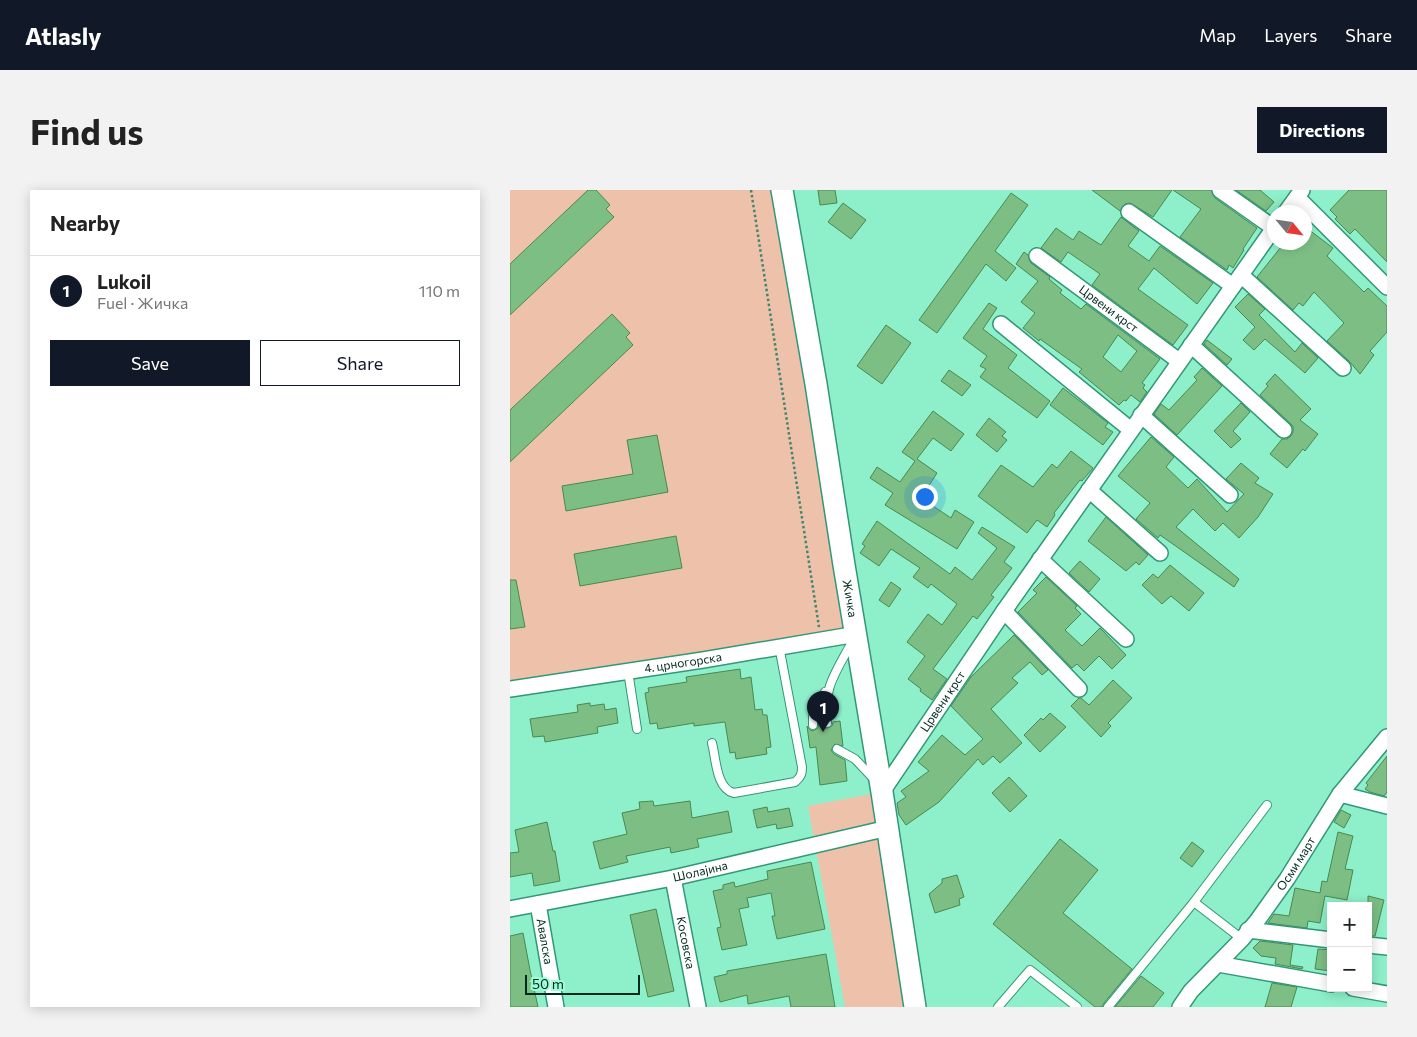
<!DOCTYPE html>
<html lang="en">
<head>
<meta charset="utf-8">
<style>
  :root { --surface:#fff; --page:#f2f2f2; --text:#222; --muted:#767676; --line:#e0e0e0; --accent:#111827 }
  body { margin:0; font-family:Commissioner,sans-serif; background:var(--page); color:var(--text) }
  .controls { position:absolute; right:15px; bottom:15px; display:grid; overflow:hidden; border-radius:0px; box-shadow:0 2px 12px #0003 }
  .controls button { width:45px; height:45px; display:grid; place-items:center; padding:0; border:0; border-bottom:1px solid var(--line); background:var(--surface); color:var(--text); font:25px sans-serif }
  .compass { position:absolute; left:757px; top:15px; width:45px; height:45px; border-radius:50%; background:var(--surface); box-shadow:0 2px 12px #0003; rotate:119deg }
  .scale { position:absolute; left:15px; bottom:12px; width:115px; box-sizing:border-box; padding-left:5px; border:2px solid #002a1d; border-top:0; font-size:14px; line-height:18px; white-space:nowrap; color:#002a1d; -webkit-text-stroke:4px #9bfed7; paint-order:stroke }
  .you { position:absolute; left:414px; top:306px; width:18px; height:18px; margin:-12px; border:4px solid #fff; border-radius:50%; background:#1a73e8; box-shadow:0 0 0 8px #1a73e833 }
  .badge { display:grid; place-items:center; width:32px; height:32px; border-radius:50%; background:var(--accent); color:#fff; font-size:16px; font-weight:700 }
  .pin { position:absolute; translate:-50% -41px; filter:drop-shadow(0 1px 2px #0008) }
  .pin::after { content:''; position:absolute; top:26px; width:18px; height:15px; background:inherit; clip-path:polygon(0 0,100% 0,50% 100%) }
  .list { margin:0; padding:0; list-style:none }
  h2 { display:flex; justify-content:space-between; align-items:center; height:65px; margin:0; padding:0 20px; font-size:21px }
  h2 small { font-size:16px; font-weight:400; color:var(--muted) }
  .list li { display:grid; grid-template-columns:32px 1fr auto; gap:15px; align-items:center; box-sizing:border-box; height:70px; padding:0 20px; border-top:1px solid var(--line) }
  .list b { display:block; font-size:19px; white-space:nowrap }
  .list p { margin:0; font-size:16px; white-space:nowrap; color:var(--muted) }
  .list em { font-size:16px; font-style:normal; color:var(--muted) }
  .actions { display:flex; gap:10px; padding:15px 20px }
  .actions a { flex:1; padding:11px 0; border:1px solid var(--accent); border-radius:0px; text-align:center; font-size:18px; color:var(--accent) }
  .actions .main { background:var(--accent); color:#fff }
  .map { position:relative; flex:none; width:877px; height:817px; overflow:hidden; border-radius:0px }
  header { display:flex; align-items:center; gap:30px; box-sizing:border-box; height:70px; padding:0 25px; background:var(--accent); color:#fff }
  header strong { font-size:24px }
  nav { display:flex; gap:28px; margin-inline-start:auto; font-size:18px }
  .intro { display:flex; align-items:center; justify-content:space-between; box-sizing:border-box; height:120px; padding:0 30px }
  h1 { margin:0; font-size:35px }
  .button { padding:12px 22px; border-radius:0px; background:var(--accent); color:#fff; font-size:18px; font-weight:700 }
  main { display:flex; gap:30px; padding:0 30px }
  aside { flex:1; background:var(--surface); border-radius:0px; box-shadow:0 2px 12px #0003 }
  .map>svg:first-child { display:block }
  .green { fill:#eec1ab }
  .building { fill:#7cbe84; stroke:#488951; fill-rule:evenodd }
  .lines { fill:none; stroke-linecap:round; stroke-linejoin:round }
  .service-casing { stroke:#319876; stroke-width:10 }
  .minor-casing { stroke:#319876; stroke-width:18 }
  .secondary-casing { stroke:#319876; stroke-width:24 }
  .path { stroke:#42866e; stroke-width:2.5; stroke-dasharray:2.5 2.5; stroke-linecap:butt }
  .service { stroke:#fff; stroke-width:8 }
  .minor { stroke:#fff; stroke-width:15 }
  .secondary { stroke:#fff; stroke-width:21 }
  .labels { text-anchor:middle; stroke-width:5; stroke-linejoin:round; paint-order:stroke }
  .street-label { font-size:12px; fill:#002a1d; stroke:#9bfed7 }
</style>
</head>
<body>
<header>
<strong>Atlasly</strong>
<nav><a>Map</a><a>Layers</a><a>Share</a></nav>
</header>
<div class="intro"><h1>Find us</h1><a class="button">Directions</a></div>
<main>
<aside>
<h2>Nearby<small></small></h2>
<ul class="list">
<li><span class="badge">1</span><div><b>Lukoil</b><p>Fuel · Жичка</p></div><em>110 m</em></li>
</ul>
<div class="actions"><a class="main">Save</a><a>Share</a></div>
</aside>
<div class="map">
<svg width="877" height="817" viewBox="0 0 877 817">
  <rect width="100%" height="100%" fill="#8ef0ca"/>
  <g class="green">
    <path d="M0,0H272L347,444L0,499Z"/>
    <path d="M372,602L405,817H335L298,616Z"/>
  </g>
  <g class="building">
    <path d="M78,0H86L100,15L96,19L104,27L0,125V74Z"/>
    <path d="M308,0H325L327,13L310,15Z"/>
    <path d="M582,0H662L643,27L620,13L615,14L610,21Z"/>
    <path d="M663,0H701L705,8L747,38L733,59L734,60L723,78L719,75L717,80L670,47L691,19Z"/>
    <path d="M726,0H750L764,12L756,21Z"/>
    <path d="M839,0H877V72L845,39L840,44L825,29L827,27L820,20Z"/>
    <path d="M501,3L518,15L485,61L506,78L496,91L476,74L427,143L409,130Z"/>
    <path d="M333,13L356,30L341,49L318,32Z"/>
    <path d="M611,27L629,41L618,56L639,71L650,56L703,93L687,114L644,78L628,99L678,135L663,155L582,95L590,84L558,62L551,72L531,58L546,38L563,50L569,41L591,55Z"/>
    <path d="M794,36L823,58L817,66L854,102L858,98L877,116V142L860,161L864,165L850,184L839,171L817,151L834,133L804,102L793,116L789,113L783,120L747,87L775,52H794Z"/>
    <path d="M514,62L518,65L521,73L540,87L539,89L552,100L550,103L571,119L576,114L650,169L632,193L635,195L633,198L637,202L630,212L621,205L616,211L614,210L609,215L569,182L572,179L562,172L530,149L529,151L513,138L525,123L511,112L528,91L506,74ZM608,145L627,161L611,182L593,167Z"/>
    <path d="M738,104L755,119L749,125L785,162L792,153L808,168L795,183L755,149L744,160L733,150L745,137L725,117Z"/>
    <path d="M479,113L487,118L473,139L507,165L498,178L540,211L527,228L470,187L476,179L470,176L477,166L453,148Z"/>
    <path d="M102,124L120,143L116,147L123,155L0,272V220Z"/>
    <path d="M376,135L401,153L372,194L347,176Z"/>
    <path d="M697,150L722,169L717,175L694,154Z"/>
    <path d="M692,178L712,196L667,245L644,224L651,214L659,220L687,190L684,187Z"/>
    <path d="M439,180L461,195L452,206L431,191Z"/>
    <path d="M765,184L801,219L790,230L808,244L795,261L793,259L777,278L760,264L772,249H777L781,246L783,242V236L750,205L758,196L756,194Z"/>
    <path d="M553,198L598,233L595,237L603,242L593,255L540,215Z"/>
    <path d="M731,213L740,222L723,241L731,249L721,258L704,241Z"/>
    <path d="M423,221L454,244L441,261L423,248L407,269L427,283L411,308L441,328L445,320L464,332L447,359L375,315L383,303L360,288L367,277L390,292L405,271L392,262Z"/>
    <path d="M479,228L496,242L492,246L497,250L487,262L466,245Z"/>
    <path d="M147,245L158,302L56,321L52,296L123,284L117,250Z"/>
    <path d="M641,247L664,267L656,277L678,298L687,289L717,322L734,304L716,289L731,273L749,288L745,293L763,304L748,327L729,348L713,333L705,341L683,319L666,337L729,389L724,397L650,345L648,348L626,329L640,313L608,286Z"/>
    <path d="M561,261L583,278L572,291L570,290L544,323L545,325L537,337L527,330L517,343L468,306L491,275L523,297L542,274L547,278Z"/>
    <path d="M596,327L638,365L629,375L626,372L616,381L578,351Z"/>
    <path d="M367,331L440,384L445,377L462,390L487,358L468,343L472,337L505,357L494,372L502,378L481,405L484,407L467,429L463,426L423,479L437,489L422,510L410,501L411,499L398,489L415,466L397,452L418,424L432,435L447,414L421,394L418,398L403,387L410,378L381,359L369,376L350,363L355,356L352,354Z"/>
    <path d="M166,346L172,378L70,396L64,364Z"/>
    <path d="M570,371L590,389L579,402L559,383Z"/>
    <path d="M660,375L694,403L679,421L661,406L652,414L632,395L643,384L648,388Z"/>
    <path d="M536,387L567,416L565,418L571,424L555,440L572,456L590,438L616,465L602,479L589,466L574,481L567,474L562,478L508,422L527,403L523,400Z"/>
    <path d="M0,390H6L15,437L0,439Z"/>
    <path d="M381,392L391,399L379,417L369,410Z"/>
    <path d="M504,445L538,480L532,485L520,472L502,488L508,493L481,519L512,553L490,573L483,566L473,575L468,569L429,612L396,635L389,625L387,613L396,607L391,601L419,581L408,572L432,545L455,565L473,549L441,516L461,487Z"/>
    <path d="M230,479L231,489L241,487L245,520L252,519L253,525H257L261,557L256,558L257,564L226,569L225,562L220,563L215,532L184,536V533L148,539L147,533L140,534L135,503L139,502L138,498L177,492L176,487Z"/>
    <path d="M603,490L622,508L598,533L601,536L591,547L561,516L569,508H571L579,515Z"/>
    <path d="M80,513V516L94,514L95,520L106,518L108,533L87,537L88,543L35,552L34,546L23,547L20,529L68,522L67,515Z"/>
    <path d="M540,523L556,537L530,562L514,545L531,528L533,530Z"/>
    <path d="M330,531L333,556L325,554L321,560L324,564L335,570L337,591L310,595L306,557L300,558L297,536L300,540L303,541L308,538L309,534H311L314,538H318L322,536L323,532Z"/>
    <path d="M877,566V602L874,606L860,602L855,599L858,595L856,593Z"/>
    <path d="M499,587L517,606L500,622L482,603Z"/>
    <path d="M143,611L144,616L180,611L182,628L218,621L222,642L187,649L189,657L161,663L160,657L116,666L118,672L90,679L83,652L117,644L112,623L130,619L129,612Z"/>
    <path d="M257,617L258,622L279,618L283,636L267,639L266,634L247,638L243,620Z"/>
    <path d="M831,620L841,625L834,638L824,632Z"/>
    <path d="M37,632L43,661H45L50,691L24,696L22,683L0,687V663L9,662L5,640Z"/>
    <path d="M828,642L843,646L835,679L843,680L837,710L815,706L810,733L798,731L797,738L758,733L764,724L779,726L785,698L810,703L812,691L817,692Z"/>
    <path d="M550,649L588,680L553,723L622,779L594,813L592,817H585L483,734Z"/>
    <path d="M682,652L694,661L682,677L670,668Z"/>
    <path d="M301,672L315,739L267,749L262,726H265L261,703L237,708L239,717L229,719L237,755L212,760L207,738L211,737L203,701L213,699V695L224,692L225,697L258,689L257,681Z"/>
    <path d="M447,685L454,707L449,709L450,715L425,723L419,704L432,693V689Z"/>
    <path d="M858,706L874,710L865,746H858Z"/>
    <path d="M146,719L164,801L138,807L120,725Z"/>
    <path d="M13,743L20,780L28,817H0V746Z"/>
    <path d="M750,751L783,755L780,775L793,777L792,779L765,774L766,768L751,766L743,758Z"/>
    <path d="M808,759L821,760V781L805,779Z"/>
    <path d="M316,764L325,817H281L279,806L238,814L237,805L210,812L204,787L217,784V781Z"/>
    <path d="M631,786L654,803L643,817H605Z"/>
    <path d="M762,793L787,797L781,817H755Z"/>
  </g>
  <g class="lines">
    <defs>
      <g id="service">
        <path d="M118,481L127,539"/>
        <path d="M317,533C312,499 327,480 342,452"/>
        <path d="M303,535V526L315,502"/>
        <path d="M202,553C206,568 206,599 224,603L285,592C291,587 292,584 292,577L269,456"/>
        <path d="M327,559L345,569L363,588"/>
        <path d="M732,749L684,712L757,615"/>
        <path d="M488,817L520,780L567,817"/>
        <path d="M598,817L684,712"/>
      </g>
      <g id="minor">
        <path d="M710,0L764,38"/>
        <path d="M787,7L877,97"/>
        <path d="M619,22L723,96"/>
        <path d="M776,22L792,0"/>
        <path id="s1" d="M527,66L669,171"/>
        <path d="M731,85L833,178"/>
        <path d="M491,134L621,240"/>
        <path d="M681,155L774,240"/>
        <path d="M631,225L720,305"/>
        <path d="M579,300L650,363"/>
        <path d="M530,369L616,449"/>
        <path d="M494,421L569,499"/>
        <path id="s2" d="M0,499L193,470L347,444"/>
        <path id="s3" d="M372,602L494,421L764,38"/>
        <path d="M830,604L877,616"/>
        <path id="s4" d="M163,688L188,817"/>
        <path id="s5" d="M28,714L46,817"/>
        <path id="s6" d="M0,719L163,688L378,638"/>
        <path d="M738,740L821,750"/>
        <path d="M858,755L877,757"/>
        <path d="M708,774L821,794"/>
        <path d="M843,798L877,804"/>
        <path id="s7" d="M670,817L681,801L732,749L747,731L777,689L830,604L877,547"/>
      </g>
      <g id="secondary">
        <path id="s8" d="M272,0L306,194L334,375L372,602L405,817"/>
      </g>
    </defs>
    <use href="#service" class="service-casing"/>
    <use href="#minor" class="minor-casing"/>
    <use href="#secondary" class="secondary-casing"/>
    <path class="path" d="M241,0L309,437"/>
    <use href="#service" class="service"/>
    <use href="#minor" class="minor"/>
    <use href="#secondary" class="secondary"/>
  </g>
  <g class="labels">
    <g class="street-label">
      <text dy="4" stroke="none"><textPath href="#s1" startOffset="89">Црвени крст</textPath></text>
      <text dy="4" stroke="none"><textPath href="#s8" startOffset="414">Жичка</textPath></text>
      <text dy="4" stroke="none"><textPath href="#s2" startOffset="175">4. црногорска</textPath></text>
      <text dy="4" stroke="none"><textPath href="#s3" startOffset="109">Црвени крст</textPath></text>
      <text dy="4" stroke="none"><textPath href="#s7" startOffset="185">Осми март</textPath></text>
      <text dy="4" stroke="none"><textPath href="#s6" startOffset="194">Шолајина</textPath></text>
      <text dy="4" stroke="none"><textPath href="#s5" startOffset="38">Авалска</textPath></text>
      <text dy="4" stroke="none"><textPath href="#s4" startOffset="66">Косовска</textPath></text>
    </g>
  </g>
</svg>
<div class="controls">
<button>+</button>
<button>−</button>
</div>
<svg class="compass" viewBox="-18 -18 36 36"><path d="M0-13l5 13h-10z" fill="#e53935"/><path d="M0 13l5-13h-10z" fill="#767676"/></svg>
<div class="scale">50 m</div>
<div class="you"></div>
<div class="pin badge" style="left:313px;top:542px">1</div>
</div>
</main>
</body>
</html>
